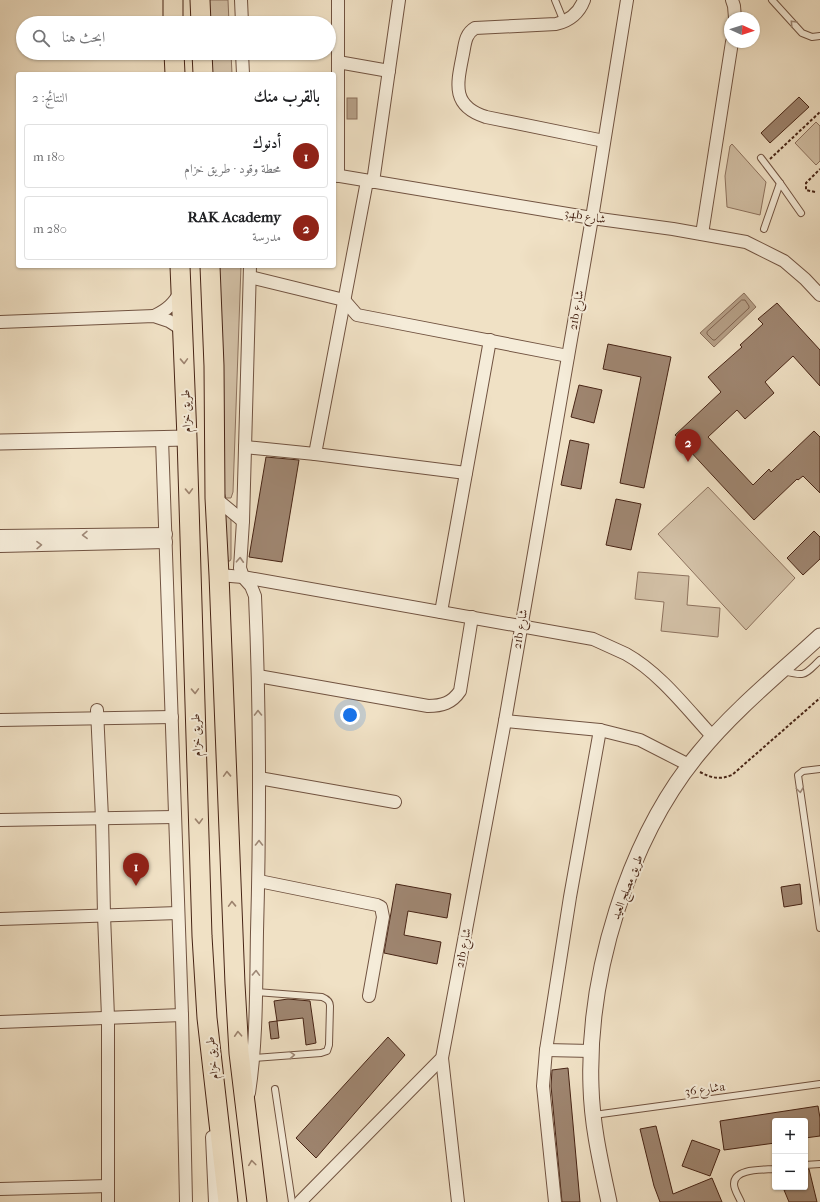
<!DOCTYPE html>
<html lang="ar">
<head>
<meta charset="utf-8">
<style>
  :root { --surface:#fff; --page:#f6f6f6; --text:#202124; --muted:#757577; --line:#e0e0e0; --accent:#8f2418 }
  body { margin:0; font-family:"IM FELL French Canon",Amiri,serif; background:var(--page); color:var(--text); direction:rtl }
  .controls { position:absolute; right:12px; bottom:12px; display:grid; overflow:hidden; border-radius:4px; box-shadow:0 1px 3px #0004 }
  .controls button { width:36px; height:36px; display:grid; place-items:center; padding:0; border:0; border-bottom:1px solid var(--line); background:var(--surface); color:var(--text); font:20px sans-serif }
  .compass { position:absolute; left:724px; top:12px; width:36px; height:36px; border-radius:50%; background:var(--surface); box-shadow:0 1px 3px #0004; rotate:93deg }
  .you { position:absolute; left:350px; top:715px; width:14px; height:14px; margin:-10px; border:3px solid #fff; border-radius:50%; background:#1a73e8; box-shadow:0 0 0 6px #1a73e833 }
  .badge { display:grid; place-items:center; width:26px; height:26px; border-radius:50%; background:var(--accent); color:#fff; font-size:13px; font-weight:700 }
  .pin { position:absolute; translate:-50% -33px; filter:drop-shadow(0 1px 2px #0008) }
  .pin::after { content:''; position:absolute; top:21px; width:14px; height:12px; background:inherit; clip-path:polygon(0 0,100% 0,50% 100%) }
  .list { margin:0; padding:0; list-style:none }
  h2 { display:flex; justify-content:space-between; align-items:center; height:52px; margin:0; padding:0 16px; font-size:17px }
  h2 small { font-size:13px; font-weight:400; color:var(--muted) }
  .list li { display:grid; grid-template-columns:26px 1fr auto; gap:12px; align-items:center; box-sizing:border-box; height:64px; margin:0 8px 8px; padding:0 8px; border:1px solid var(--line); border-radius:4px }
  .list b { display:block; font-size:15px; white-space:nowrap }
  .list p { margin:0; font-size:13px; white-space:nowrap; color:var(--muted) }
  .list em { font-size:13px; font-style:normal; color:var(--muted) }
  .icon { flex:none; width:22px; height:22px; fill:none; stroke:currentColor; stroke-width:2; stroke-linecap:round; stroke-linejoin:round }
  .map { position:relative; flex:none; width:820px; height:1202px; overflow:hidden; direction:ltr }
  .search { position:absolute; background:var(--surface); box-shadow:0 1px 3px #0004; left:16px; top:16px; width:320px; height:44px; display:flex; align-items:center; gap:10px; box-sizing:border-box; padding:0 14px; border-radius:22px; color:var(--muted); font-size:15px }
  .panel { position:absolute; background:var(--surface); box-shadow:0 1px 3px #0004; left:16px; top:72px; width:320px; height:196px; border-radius:4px; direction:rtl }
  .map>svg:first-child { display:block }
  .green { fill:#d3c1a7; stroke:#8d725e }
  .water { fill:#b7a189; stroke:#8a6f5b }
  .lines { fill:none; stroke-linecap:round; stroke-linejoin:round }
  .shore { stroke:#7f624f; stroke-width:1 }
  .building { fill:#9f8671; stroke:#472415 }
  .service-casing { stroke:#715341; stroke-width:8 }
  .minor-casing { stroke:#715341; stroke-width:14 }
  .tertiary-casing { stroke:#715341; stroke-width:17 }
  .primary-casing { stroke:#472415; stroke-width:21 }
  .path { stroke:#472415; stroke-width:2; stroke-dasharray:3 2; stroke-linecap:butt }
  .service { stroke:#f5ecd9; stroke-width:6 }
  .minor { stroke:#f5ecd9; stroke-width:12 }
  .tertiary { stroke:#f5ecd9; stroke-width:15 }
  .primary { stroke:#f0e1c5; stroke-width:19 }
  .oneway { stroke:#9e8877 }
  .oneway2 { stroke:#9c826d }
  .labels { text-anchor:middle; stroke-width:4; stroke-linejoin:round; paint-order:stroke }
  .street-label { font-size:12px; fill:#472415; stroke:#f5ecd9 }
</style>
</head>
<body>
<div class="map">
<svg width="820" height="1202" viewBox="0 0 820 1202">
  <rect width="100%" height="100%" fill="#f0e1c5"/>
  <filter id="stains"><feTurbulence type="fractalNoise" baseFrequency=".005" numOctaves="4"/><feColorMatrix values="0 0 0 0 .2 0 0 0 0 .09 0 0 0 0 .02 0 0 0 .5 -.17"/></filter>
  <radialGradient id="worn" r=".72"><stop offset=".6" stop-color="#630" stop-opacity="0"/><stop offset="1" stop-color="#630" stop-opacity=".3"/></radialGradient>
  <g class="green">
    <path d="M209,0H228L229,23H210Z"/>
    <path d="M211,53H231L232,74H212Z"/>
    <path d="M816,122L820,126V161L816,165L795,143Z"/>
    <path d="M732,144L766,182L760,215L727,207L725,176L730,146Z"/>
    <path d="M217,266H241L233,492L231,498H226L224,492Z"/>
    <path d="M708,487L795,578L746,630L658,534Z"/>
    <path d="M224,510L231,519V559L230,561H228Z"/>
    <path d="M638,572L689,576L687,605L720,608L718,637L661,631L664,602L635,599Z"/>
  </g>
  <g class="water">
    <rect x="347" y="98" width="10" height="21"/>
    <path d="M744,293L756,307L714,347L700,333Z"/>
  </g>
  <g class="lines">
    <path class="shore" d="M742,300H745L749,306V308L715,340H713L707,334V332Z"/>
  </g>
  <g class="building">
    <path d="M799,97L809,107L770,143L761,133Z"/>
    <path d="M777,303L820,350V386L793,356L765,382L774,393L745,419L737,410L708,437L753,485L769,469L771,472L814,431L820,437V493L803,476L798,480L797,479L754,520L675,435L721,392L708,377L742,347L740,345L763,324L758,319Z"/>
    <path d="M608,344L671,357L644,488L620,483L641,377L603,369Z"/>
    <path d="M579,385L602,390L594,423L571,417Z"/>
    <path d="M570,440L589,444L581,489L561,485Z"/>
    <path d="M266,457L299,460L282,562L249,557Z"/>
    <path d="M616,499L641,504L631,550L606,545Z"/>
    <path d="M814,531L820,537V559L803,575L787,558Z"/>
    <path d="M396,884L451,894L447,918L408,911L404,935L441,942L437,964L384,953Z"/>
    <path d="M800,884L802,904L784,907L781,887Z"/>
    <path d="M288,999L310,1001L316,1043L306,1045L303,1018L277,1021L274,1001Z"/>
    <path d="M277,1021L279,1038L271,1039L269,1022Z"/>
    <path d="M388,1037L405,1055L316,1158L296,1138Z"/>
    <path d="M568,1068L580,1202H562L551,1086L552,1070Z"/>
    <path d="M818,1106L820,1118V1136L805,1138V1121H775V1143L724,1150L720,1121Z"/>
    <path d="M656,1126L673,1194L712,1178L722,1202H660L654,1186L640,1129Z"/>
    <path d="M692,1140L720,1150L710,1176L682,1166Z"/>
    <path d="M805,1169H809L817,1202H789L784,1190L790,1189L789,1187H805Z"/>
  </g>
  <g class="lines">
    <defs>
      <g id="service">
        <path d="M555,0L564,22"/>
        <path d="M772,0L802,33L812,37L820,36"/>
        <path d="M761,158L780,183L801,213"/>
        <path d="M764,229L780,183"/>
        <path d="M784,671C806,677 804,675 820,660"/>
        <path d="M820,769L803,771L798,775L820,928"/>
        <path d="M253,1058L321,1053L327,1051L329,1045L330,1006C330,1001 327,999 322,997L256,992"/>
        <path d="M275,1089L292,1202"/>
        <path d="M594,1115L820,1084"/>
        <path d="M805,1165L820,1164"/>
        <path d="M741,1202C739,1197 734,1190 734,1184C734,1168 763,1170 775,1169"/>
      </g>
      <g id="minor">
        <path d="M241,0L242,23"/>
        <path d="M338,0V176"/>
        <path d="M584,0C579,13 569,21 556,24L475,28C465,34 465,44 463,54C457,84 451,106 486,117L604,141"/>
        <path d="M732,0L734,6L735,18"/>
        <path d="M242,53L243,74"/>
        <path d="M338,62L389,71"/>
        <path d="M334,175L592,218L673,229L746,242L784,261L805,279L820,295"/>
        <path d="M373,182L399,0"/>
        <path d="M702,234L732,42"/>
        <path d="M250,277L344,300L357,315L568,356"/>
        <path d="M154,316C167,310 175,303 181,290"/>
        <path d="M0,322L154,316L169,321L183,330"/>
        <path d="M162,439L182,1015L186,1202"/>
        <path d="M245,447L315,454L466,473"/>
        <path d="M315,454L367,181"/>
        <path d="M215,498L243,521"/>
        <path d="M0,536L166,534"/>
        <path d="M0,546L166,542"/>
        <path d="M219,575L243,577L593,639C604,644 615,649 626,654C660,673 687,709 713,737"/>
        <path d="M441,612L490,340"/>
        <path d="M258,676L428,706C442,706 452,703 460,691L472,617"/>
        <path d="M97,710L102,818L104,915L108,1017V1202"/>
        <path d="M0,720L172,717"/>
        <path d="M505,721L600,730L640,740L689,765"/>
        <path d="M259,778L395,802"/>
        <path d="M0,820L174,817"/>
        <path d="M259,881L377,905L381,907L383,917L369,996"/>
        <path d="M0,919L178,913"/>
        <path d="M0,1022L182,1015"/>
        <path d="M546,1050L591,1051"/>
        <path d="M442,1058L458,1202"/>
        <path d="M249,1093C257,1040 256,986 257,932C260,820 260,708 255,596L251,586L243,577L240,568L243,521L250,266"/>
        <path d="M212,1137L215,1202"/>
        <path d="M0,1189L108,1186"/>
        <path d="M300,1202L442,1058L505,721L592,218L627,0"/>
        <path d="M555,1202L543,1086L546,1050L570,897L600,730"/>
      </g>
      <g id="tertiary">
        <path d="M0,442L187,438"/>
        <path d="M609,1202C601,1164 592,1126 591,1087C587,975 628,839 699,753C734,710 780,673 820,636"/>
      </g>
      <g id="primary">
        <path d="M173,0V23"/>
        <path d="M200,0L201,23"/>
        <path d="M174,53L175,74"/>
        <path d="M202,53L203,74"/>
        <path d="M180,266L187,438L202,936L207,1018L228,1202"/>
        <path d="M210,266L214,366L215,498L219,575L235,984L239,1053L257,1202"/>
      </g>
    </defs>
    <use href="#service" class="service-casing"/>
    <use href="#minor" class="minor-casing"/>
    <use href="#tertiary" class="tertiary-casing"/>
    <use href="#primary" class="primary-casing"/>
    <g class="path">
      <path d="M770,159L820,112"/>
      <path d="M815,192L806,190V183L820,169"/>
      <path d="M700,772C711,778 720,780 732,775L820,698"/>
    </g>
    <use href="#service" class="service"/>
    <use href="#minor" class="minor"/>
    <use href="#tertiary" class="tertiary"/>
    <use href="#primary" class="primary"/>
  </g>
  <defs><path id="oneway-chevron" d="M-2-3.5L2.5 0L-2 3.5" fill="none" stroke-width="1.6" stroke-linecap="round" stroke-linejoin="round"/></defs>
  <g class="oneway">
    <use href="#oneway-chevron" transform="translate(793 23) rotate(-133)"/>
    <use href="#oneway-chevron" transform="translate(85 535) rotate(179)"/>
    <use href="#oneway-chevron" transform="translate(39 545) rotate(-1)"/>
    <use href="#oneway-chevron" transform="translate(240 560) rotate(-87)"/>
    <use href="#oneway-chevron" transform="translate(258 713) rotate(-91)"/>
    <use href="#oneway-chevron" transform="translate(800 790) rotate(82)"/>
    <use href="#oneway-chevron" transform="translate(259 843) rotate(-90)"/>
    <use href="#oneway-chevron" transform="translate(256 973) rotate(-88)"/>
    <use href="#oneway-chevron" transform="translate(292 1055) rotate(-4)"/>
  </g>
  <g class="oneway2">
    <use href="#oneway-chevron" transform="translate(184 361) rotate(88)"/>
    <use href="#oneway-chevron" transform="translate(189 491) rotate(88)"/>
    <use href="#oneway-chevron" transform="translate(195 691) rotate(88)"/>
    <use href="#oneway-chevron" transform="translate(227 774) rotate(-92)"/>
    <use href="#oneway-chevron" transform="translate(199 821) rotate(88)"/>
    <use href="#oneway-chevron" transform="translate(232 904) rotate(-92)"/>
    <use href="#oneway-chevron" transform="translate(238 1034) rotate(-93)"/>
    <use href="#oneway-chevron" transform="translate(252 1163) rotate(-97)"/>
  </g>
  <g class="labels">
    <g class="street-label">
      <text transform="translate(585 216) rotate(9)" y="4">34b شارع</text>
      <text transform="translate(576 310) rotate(-80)" y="4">21b شارع</text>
      <text transform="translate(186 411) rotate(-92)" y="4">طريق خزام</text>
      <text transform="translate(520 629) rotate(-80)" y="4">21b شارع</text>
      <text transform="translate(196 735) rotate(-92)" y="4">طريق خزام</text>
      <text transform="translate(627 887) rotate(-69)" y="4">طريق مصلح العيد</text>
      <text transform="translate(463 948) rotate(-79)" y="4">21b شارع</text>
      <text transform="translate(212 1058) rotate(-96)" y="4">طريق خزام</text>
      <text transform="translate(705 1089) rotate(-8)" y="4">شارع 36a</text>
    </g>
  </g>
  <rect width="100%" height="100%" filter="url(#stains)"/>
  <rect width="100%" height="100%" fill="url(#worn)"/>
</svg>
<div class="controls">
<button>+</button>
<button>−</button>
</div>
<svg class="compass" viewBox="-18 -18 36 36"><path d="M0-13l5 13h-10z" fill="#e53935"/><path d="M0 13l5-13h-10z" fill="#757577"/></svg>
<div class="you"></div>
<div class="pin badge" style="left:136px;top:886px">1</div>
<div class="pin badge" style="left:688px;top:462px">2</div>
<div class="search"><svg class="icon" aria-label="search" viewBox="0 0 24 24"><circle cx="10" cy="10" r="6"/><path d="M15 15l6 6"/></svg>ابحث هنا</div>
<section class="panel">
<h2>بالقرب منك<small>النتائج: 2</small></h2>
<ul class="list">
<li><span class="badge">1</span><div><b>أدنوك</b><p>محطة وقود · طريق خزام</p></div><em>180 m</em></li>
<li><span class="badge">2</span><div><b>RAK Academy</b><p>مدرسة</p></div><em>280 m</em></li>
</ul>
</section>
</div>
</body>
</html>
